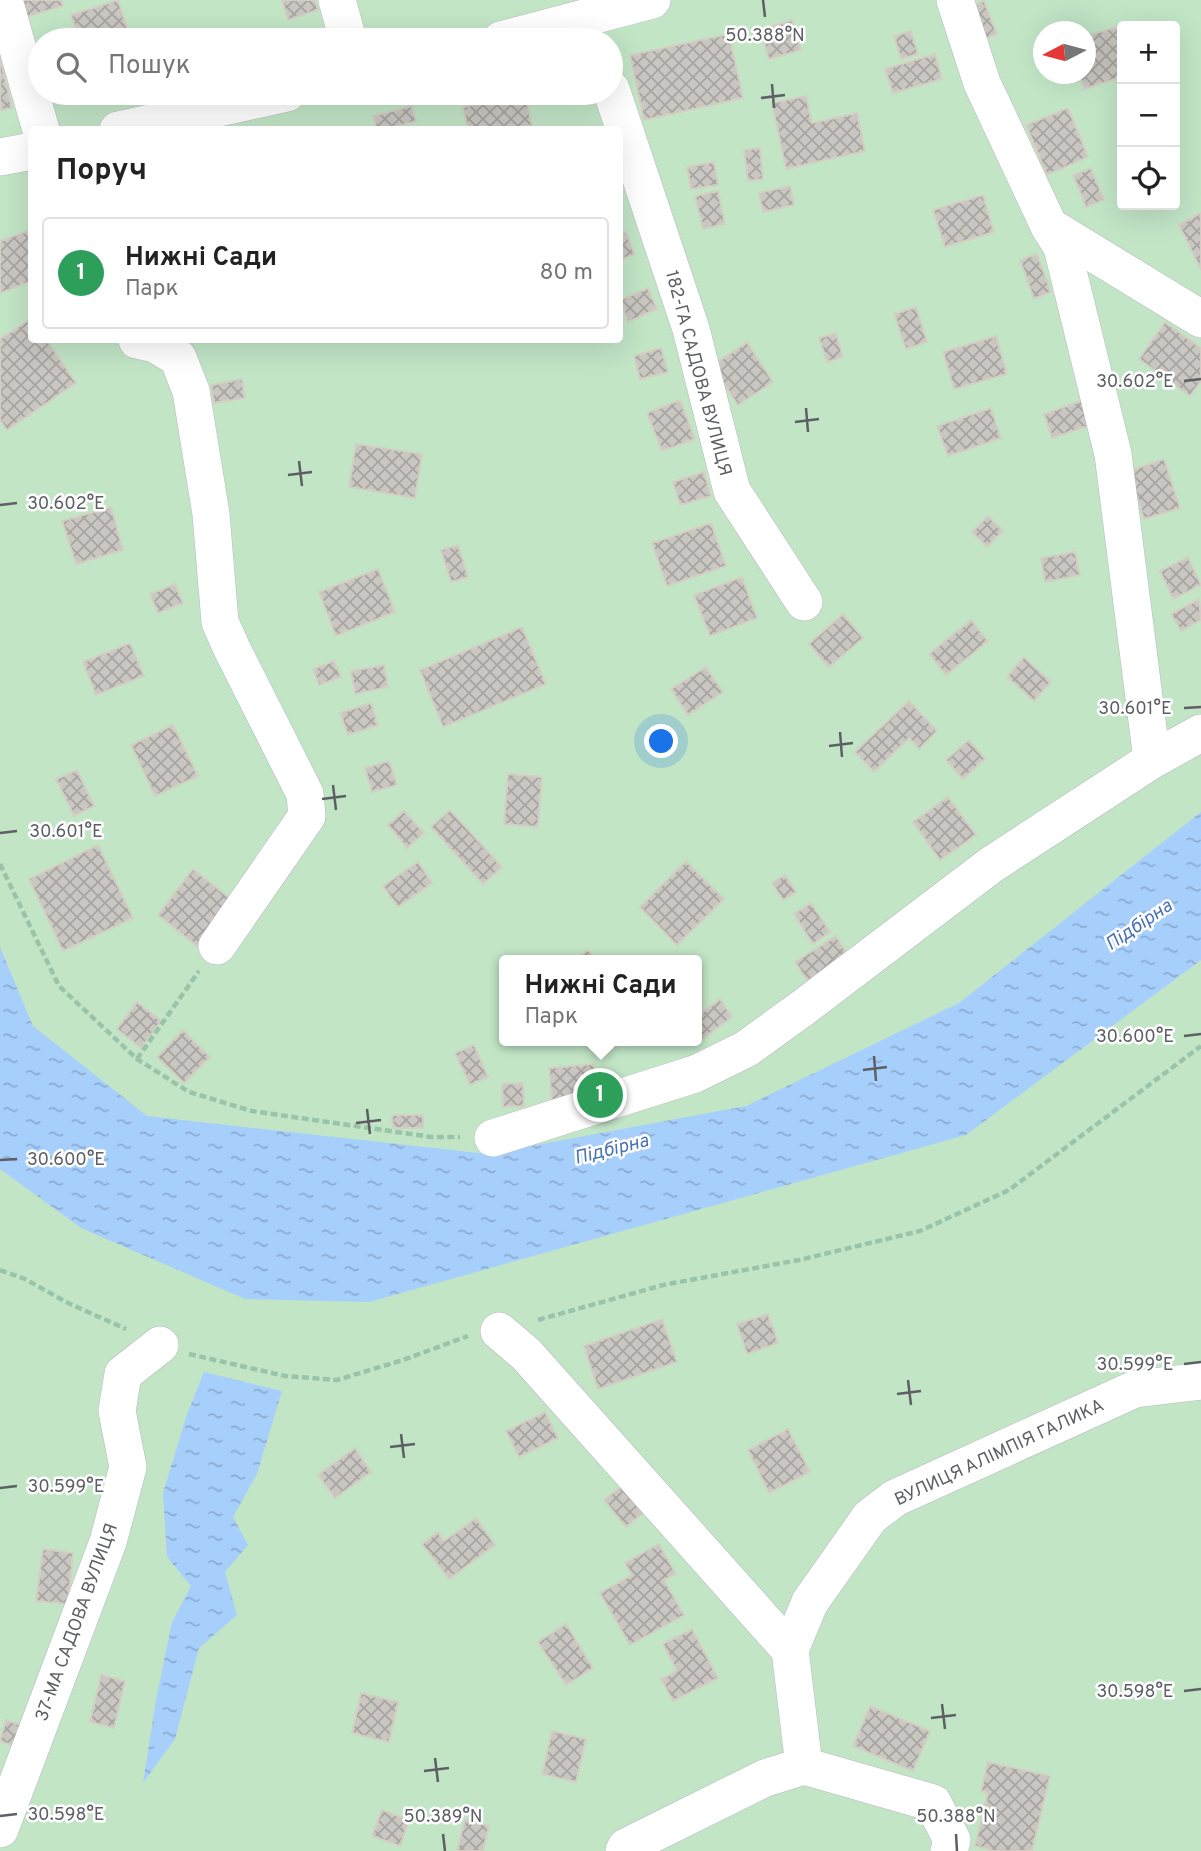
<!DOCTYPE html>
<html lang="uk">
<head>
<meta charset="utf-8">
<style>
  :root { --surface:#fff; --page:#f6f6f6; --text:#222; --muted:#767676; --line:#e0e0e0; --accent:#e35536 }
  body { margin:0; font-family:Overpass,sans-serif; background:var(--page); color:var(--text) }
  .controls { position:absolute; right:21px; top:21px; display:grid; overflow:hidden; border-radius:7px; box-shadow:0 7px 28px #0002 }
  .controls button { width:63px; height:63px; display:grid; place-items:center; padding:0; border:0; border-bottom:2px solid var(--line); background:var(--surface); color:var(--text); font:35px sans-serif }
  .compass { position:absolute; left:1033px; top:21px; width:63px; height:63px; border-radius:50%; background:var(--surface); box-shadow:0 7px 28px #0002; rotate:264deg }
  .you { position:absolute; left:662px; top:742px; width:24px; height:24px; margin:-18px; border:5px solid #fff; border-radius:50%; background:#1a73e8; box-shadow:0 0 0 10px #1a73e833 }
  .badge { display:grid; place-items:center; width:46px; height:46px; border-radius:50%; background:var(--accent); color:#fff; font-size:23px; font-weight:700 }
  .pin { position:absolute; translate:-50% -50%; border:4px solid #fff; box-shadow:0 2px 7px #0006 }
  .popup { position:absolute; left:499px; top:955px; width:203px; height:91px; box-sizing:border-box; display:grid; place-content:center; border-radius:7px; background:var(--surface); filter:drop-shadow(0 2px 5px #0005); font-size:23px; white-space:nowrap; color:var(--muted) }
  .popup b { font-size:26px; color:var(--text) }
  .popup::after { content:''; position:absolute; left:50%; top:100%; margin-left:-14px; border:14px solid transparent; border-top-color:var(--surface) }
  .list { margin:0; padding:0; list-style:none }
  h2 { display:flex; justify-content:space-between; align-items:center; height:91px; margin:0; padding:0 28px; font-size:30px }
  h2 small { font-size:23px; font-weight:400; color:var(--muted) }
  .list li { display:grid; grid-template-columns:46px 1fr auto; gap:21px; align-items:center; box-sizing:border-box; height:112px; margin:0 14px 14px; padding:0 14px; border:2px solid var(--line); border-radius:7px }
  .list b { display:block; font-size:26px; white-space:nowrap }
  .list p { margin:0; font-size:23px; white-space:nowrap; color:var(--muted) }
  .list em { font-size:23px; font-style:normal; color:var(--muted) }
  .icon { flex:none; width:38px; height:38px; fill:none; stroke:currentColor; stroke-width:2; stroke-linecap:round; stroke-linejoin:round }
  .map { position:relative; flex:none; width:1201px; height:1851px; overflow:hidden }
  .search { position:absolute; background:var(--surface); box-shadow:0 7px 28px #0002; left:28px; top:28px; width:595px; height:77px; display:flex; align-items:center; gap:18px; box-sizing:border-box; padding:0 24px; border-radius:38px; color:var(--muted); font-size:26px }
  .panel { position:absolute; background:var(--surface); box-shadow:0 7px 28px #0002; left:28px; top:126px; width:595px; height:217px; border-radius:7px }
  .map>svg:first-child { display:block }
  .garden { fill:#c2e5c6; fill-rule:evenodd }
  .water { fill:url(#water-ripples) }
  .building { fill:url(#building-cross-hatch); stroke:#d3d0c3; stroke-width:2 }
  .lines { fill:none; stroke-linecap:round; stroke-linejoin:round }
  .minor-casing { stroke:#b7b9be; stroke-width:38 }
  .path { stroke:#9ac4aa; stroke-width:4.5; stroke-dasharray:7 3.5; stroke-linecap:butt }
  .minor { stroke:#fff; stroke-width:37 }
  .ticks { fill:none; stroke:#5d5f65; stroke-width:2.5 }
  .labels { text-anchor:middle; stroke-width:5; stroke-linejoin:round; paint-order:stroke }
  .street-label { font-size:18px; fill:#5d5f65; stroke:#fff }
  .water-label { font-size:19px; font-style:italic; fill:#4773b6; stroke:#fff }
  .ticks-label { font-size:18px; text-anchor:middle; fill:#5d5f65; stroke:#fff; stroke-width:5; stroke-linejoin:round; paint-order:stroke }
</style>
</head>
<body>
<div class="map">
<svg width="1201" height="1851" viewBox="0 0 1201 1851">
  <defs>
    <pattern id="water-ripples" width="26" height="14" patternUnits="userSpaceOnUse" patternTransform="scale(1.75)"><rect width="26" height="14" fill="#a7cffc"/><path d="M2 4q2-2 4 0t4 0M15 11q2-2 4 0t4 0" fill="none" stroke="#8babd0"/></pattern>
    <pattern id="building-cross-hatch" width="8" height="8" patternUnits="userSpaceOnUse" patternTransform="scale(1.75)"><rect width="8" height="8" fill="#cac7c2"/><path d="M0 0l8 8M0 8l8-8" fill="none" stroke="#a7a5a1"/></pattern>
  </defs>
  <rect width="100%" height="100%" fill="#efede5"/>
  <path class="garden" d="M0,0H1201V1851H0ZM1122,26H1175V205H1122ZM1044,32H1086V74H1044ZM40,40H611V93H40ZM32,130H620V340H32ZM504,960H696V1041H504Z"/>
  <g class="water">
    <path d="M1201,812V960L966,1135L369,1302L245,1299L81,1228L0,1169V947L33,1026L147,1116L488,1154L746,1106L959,1003Z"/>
    <path d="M204,1372L282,1391L257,1474L233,1517L248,1545L225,1572L237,1615L199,1648L175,1739L143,1783L156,1700L172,1622L191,1586L167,1557L163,1493L187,1414Z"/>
  </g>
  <g class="building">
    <path d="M14,0H61L63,6L19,19Z"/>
    <path d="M118,0L131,40H79L71,15Z"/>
    <path d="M282,0H315L318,10L288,20Z"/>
    <path d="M984,1L997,34L982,40L969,7Z"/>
    <path d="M792,20L801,50L769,59L760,30Z"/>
    <path d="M1123,25L1122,77L1084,89L1079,74H1086V36Z"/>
    <path d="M171,29L174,40H143V38Z"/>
    <path d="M911,31L918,54L901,59L894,36Z"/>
    <path d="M729,34L743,98L644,120L630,55Z"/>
    <path d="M935,54L942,79L893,93L885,69Z"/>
    <path d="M0,57L12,108L0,110Z"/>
    <path d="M525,94L532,125L514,130H468L463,107Z"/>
    <path d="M806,96L812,123L857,113L865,151L786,169L772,103Z"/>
    <path d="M412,106L416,121L386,130H377L373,116Z"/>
    <path d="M1068,108L1088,157L1047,175L1026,125Z"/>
    <path d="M760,148L763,179L748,181L744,150Z"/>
    <path d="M714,162L718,185L691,189L687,167Z"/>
    <path d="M1091,168L1104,200L1086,207L1073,175Z"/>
    <path d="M790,186L794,205L763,212L759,193Z"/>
    <path d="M718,191L725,224L703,229L695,196Z"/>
    <path d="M983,195L994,232L945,247L933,210Z"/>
    <path d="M1201,213V270L1179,225Z"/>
    <path d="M32,229V281L0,293V241Z"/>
    <path d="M626,232L635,254L620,260V234Z"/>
    <path d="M1037,254L1051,292L1034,299L1020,260Z"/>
    <path d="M648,288L657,309L628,322L620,300Z"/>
    <path d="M916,307L927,342L906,349L894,314Z"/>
    <path d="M32,318V340H47L76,383L7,430L0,420V339Z"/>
    <path d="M1165,322L1201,348V381L1190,396L1139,359Z"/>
    <path d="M836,333L843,357L827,362L819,338Z"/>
    <path d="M996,336L1007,374L954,389L943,352Z"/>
    <path d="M747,342L773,382L738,405L712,366Z"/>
    <path d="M661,348L668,372L640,379L634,356Z"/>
    <path d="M242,379L245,398L214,403L211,385Z"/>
    <path d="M1089,398L1097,423L1052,438L1044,414Z"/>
    <path d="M680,400L695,439L662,451L647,413Z"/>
    <path d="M991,408L1001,438L948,456L937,426Z"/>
    <path d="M356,444L422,454L415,498L349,487Z"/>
    <path d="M1164,459L1180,508L1144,519L1129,471Z"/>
    <path d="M704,472L711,496L680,505L673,482Z"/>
    <path d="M111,507L123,550L76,564L62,521Z"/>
    <path d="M988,516L1003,531L987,547L972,532Z"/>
    <path d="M711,523L726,566L667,586L652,543Z"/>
    <path d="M458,545L468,577L451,582L441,550Z"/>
    <path d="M1075,552L1080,575L1045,582L1041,558Z"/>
    <path d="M1188,557L1201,585L1173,599L1160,571Z"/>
    <path d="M378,569L395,612L336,636L319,592Z"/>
    <path d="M742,577L757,618L710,636L694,595Z"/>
    <path d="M175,584L183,603L158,613L150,594Z"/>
    <path d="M1199,599L1201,620L1181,631L1171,614Z"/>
    <path d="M843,614L863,638L829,667L809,644Z"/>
    <path d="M971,620L988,641L946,675L929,654Z"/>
    <path d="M522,627L546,684L443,727L420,670Z"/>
    <path d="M130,643L144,676L96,695L83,662Z"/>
    <path d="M1024,657L1051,682L1034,701L1007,677Z"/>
    <path d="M334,661L341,677L319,685L313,669Z"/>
    <path d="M384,665L388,687L355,694L351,671Z"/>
    <path d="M706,667L723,692L688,715L671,689Z"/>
    <path d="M909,701L937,731L919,749L909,738L874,772L855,752Z"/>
    <path d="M371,703L378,725L348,735L340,713Z"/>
    <path d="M173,725L198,776L155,796L131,745Z"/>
    <path d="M969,740L985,759L963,779L946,760Z"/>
    <path d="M389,761L397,785L372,792L365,768Z"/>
    <path d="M77,770L94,806L74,816L56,779Z"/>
    <path d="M508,774L542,777L538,827L504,824Z"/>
    <path d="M948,797L976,835L940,860L913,822Z"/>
    <path d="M450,810L502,867L483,884L431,827Z"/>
    <path d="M404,811L424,833L407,848L388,825Z"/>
    <path d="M98,845L133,918L63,951L29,879Z"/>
    <path d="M686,861L724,899L677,945L640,907Z"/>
    <path d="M418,862L432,883L398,907L383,886Z"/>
    <path d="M193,869L233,901L198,947L158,915Z"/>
    <path d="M785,875L796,892L783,900L772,883Z"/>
    <path d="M811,903L830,932L813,944L794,914Z"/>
    <path d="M836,936L853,963L813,989L795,962Z"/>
    <path d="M588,950L596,960H574Z"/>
    <path d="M720,999L732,1017L700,1041L696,1035V1017Z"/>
    <path d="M137,1002L161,1021L141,1048L117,1029Z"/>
    <path d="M183,1030L210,1057L184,1083L157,1057Z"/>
    <path d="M474,1045L488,1077L470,1085L455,1053Z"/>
    <path d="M594,1064L597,1097L552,1102L549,1068Z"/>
    <path d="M523,1083L524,1106L503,1107L502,1084Z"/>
    <path d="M392,1115H423V1128H393Z"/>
    <path d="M768,1314L778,1343L747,1354L737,1324Z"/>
    <path d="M662,1319L677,1362L598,1389L584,1346Z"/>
    <path d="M545,1412L558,1438L519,1457L506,1431Z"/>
    <path d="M788,1429L810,1472L769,1493L748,1450Z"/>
    <path d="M355,1448L371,1472L335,1498L318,1475Z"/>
    <path d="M626,1483L647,1510L626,1527L604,1500Z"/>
    <path d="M476,1518L495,1545L449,1579L422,1544L438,1532L444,1541Z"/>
    <path d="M659,1544L676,1574L664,1580L684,1615L630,1645L600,1593L632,1575L625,1563Z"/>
    <path d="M43,1549L73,1553L68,1604L36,1601Z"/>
    <path d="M566,1624L593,1668L566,1685L538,1642Z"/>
    <path d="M692,1629L718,1678L673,1701L661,1679L677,1671L663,1644Z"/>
    <path d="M101,1675L125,1681L114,1728L90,1722Z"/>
    <path d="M361,1693L398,1702L389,1742L352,1733Z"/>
    <path d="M870,1706L930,1731L913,1771L853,1746Z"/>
    <path d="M6,1720L29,1728L21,1749L0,1741Z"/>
    <path d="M552,1731L586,1739L576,1782L542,1774Z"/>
    <path d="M988,1762L1050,1776L1032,1851H994L975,1846L988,1793L981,1791Z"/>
    <path d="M382,1810L409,1820L400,1846L372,1836Z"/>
    <path d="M465,1820L489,1826L483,1851H457Z"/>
  </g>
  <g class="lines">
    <defs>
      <g id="minor">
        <path d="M4,0L41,130"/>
        <path d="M337,0L348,40"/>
        <path d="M955,0L982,83L1049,226L1062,247L1113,454L1152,760"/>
        <path d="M501,40L652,0"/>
        <path d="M611,89L691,329L732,491L804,602"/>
        <path d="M118,130L287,93"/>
        <path d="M0,157L32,151"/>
        <path d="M1049,226L1201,319"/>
        <path d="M137,340L155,344L178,358L191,391L211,514L220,622L232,649L305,794L307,816L217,946"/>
        <path d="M493,1138L695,1074L746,1049L800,1010L991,865L1152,760L1201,733"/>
        <path d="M499,1331L526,1354L790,1650"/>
        <path d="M804,1766L933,1803L952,1840L949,1851"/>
        <path d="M0,1829L108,1542L128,1467L117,1411L123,1374L160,1345"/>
        <path d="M624,1851L626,1847L765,1778L804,1766L790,1650L810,1602L870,1517L895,1498L1135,1389L1201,1381"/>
      </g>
    </defs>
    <use href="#minor" class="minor-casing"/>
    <g class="path">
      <path d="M0,864L59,986L137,1059L189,1092L252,1111L431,1137H460"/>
      <path d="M137,1059L199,971"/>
      <path d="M0,1270L25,1279L68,1303L126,1329"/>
      <path d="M538,1320L663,1285L799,1260L920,1231L1009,1190L1201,1046"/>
      <path d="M189,1354L285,1376L337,1380L403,1360L468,1336"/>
    </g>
    <use href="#minor" class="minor"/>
  </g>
  <path class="ticks" d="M763,0L765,17M772,84L774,108M761,98L785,95M1184,381L1201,379M806,408L808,432M795,422L819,419M299,461L302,486M288,475L312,472M0,505L17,503M1184,708L1201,707M840,732L842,757M829,746L853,743M333,785L336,810M322,799L346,796M0,833L17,831M1184,1036L1201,1034M874,1056L876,1081M863,1070L887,1067M367,1109L370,1134M356,1123L381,1120M0,1160L17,1159M1184,1364L1201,1362M908,1380L911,1405M897,1394L921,1391M401,1434L404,1458M390,1447L415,1444M0,1488L17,1486M1184,1691L1201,1689M942,1704L945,1729M931,1718L956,1715M435,1758L438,1782M424,1771L449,1768M0,1816L17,1814M443,1834L445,1851M956,1834L957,1851"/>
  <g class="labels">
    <g class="street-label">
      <text transform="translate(699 373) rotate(75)" y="6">182-ГА САДОВА ВУЛИЦЯ</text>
      <text transform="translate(999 1452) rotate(-25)" y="6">ВУЛИЦЯ АЛІМПІЯ ГАЛИКА</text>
      <text transform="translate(76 1622) rotate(-70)" y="6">37-МА САДОВА ВУЛИЦЯ</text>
    </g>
    <g class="water-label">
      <text transform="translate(1138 924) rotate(-34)" y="7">Підбірна</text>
      <text transform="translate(611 1148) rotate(-14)" y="7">Підбірна</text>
    </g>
  </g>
  <g class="ticks-label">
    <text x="765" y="41">50.388°N</text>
    <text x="1135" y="387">30.602°E</text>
    <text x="66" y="509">30.602°E</text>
    <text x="1135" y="714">30.601°E</text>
    <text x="66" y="837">30.601°E</text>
    <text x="1135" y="1042">30.600°E</text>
    <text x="66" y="1165">30.600°E</text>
    <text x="1135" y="1370">30.599°E</text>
    <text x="66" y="1492">30.599°E</text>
    <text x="1135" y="1697">30.598°E</text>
    <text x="66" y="1820">30.598°E</text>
    <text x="443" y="1822">50.389°N</text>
    <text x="956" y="1822">50.388°N</text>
  </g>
</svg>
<div class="controls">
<button>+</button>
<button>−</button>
<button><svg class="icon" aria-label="locate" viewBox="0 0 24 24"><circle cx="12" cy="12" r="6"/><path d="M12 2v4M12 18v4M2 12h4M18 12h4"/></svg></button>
</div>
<svg class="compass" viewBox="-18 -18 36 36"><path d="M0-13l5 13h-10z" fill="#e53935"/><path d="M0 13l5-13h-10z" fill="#767676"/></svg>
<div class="you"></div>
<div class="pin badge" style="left:600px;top:1095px;background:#2e9e5b">1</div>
<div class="popup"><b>Нижні Сади</b>Парк</div>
<div class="search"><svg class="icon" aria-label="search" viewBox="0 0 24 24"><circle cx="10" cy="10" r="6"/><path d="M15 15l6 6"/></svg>Пошук</div>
<section class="panel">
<h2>Поруч<small></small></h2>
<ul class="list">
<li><span class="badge" style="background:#2e9e5b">1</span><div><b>Нижні Сади</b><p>Парк</p></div><em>80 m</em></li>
</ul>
</section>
</div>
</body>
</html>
